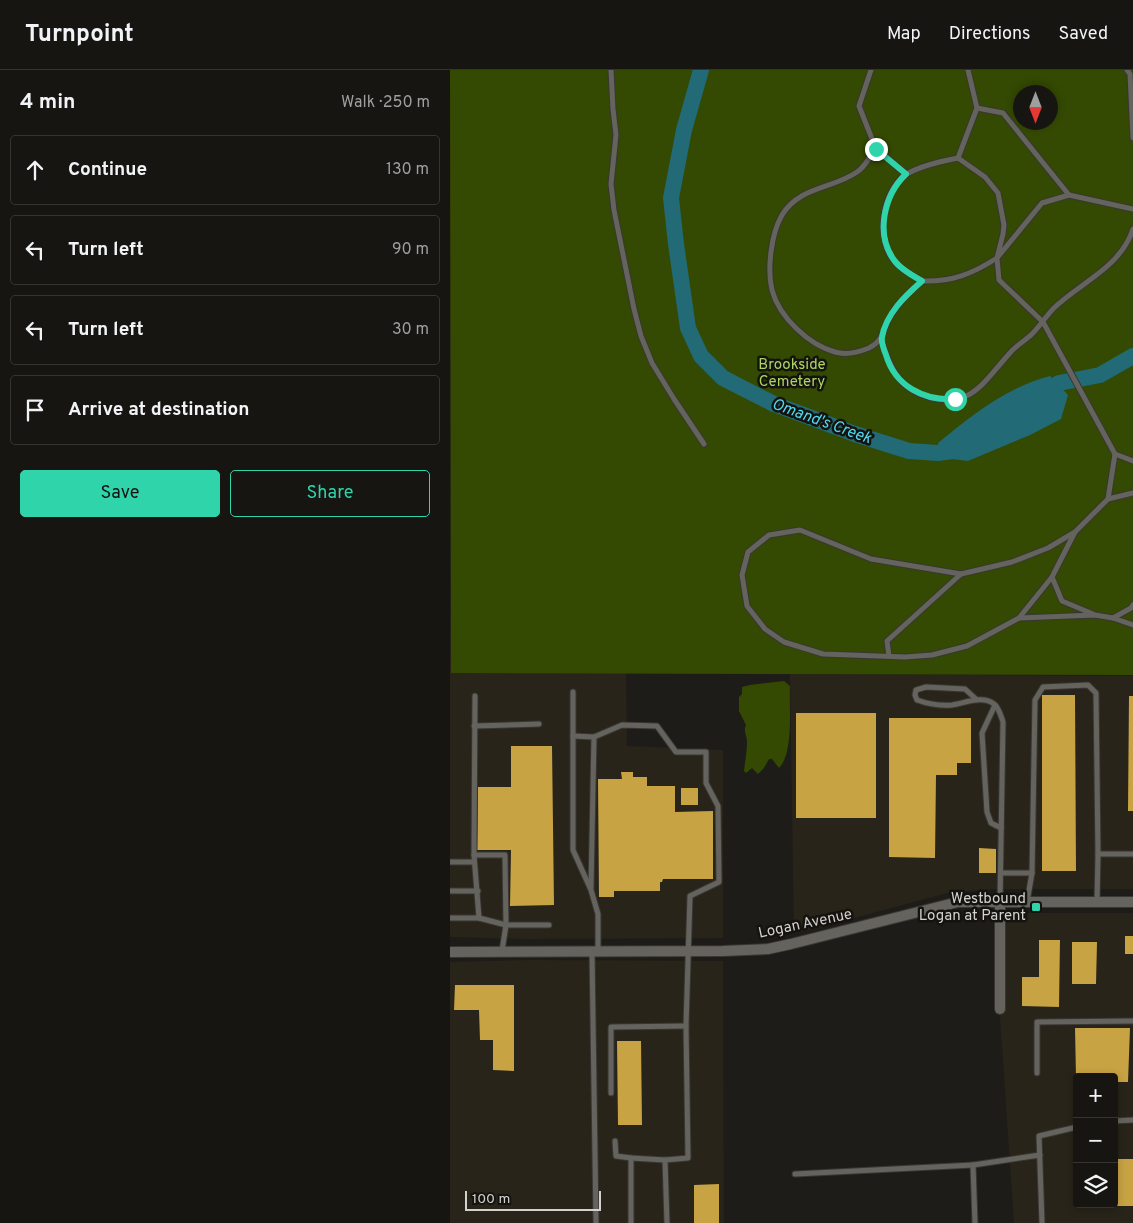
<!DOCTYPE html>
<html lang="en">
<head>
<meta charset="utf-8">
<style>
  :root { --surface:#161512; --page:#232220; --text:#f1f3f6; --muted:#9e9f9f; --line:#353432; --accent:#30d4aa }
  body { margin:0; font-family:Overpass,sans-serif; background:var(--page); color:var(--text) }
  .controls { position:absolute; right:15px; bottom:15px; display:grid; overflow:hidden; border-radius:5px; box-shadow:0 2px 8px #0003 }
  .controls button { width:45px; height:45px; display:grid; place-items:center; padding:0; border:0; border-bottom:1px solid var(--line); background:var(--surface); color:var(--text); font:25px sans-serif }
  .compass { position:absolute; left:563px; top:15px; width:45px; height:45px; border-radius:50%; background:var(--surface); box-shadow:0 2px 8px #0003; rotate:180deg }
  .scale { position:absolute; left:15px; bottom:12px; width:136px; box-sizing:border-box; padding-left:5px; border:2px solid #d3d1ce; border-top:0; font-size:14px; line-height:18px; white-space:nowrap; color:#d3d1ce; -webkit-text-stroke:4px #15130f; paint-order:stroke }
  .stop { position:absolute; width:15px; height:15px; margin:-11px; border:4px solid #30d4aa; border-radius:50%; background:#fff }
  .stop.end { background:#30d4aa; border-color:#fff; box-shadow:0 1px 5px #0008 }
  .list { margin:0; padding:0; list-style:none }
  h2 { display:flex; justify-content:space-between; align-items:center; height:65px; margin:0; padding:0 20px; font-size:21px }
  h2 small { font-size:16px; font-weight:400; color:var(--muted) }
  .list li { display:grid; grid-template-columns:32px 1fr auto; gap:15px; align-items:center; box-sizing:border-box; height:70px; margin:0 10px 10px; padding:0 10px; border:1px solid var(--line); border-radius:5px }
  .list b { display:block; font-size:19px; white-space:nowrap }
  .list em { font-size:16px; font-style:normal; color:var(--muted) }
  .actions { display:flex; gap:10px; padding:15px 20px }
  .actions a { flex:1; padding:11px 0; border:1px solid var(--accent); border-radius:5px; text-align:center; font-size:18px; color:var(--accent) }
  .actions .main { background:var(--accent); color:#111 }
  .icon { flex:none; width:28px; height:28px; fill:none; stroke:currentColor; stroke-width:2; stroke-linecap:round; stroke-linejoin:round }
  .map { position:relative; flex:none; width:683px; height:1153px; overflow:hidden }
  header { display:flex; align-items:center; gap:30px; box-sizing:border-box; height:70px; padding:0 25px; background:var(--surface); border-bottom:1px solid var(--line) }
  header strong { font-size:24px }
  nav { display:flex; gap:28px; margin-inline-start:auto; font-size:18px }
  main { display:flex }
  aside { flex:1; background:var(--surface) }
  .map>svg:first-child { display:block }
  .built { fill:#282419; fill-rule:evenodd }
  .green { fill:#344902; fill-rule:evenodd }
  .water { fill:#216a76 }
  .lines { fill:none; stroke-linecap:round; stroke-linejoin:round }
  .river { stroke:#216a76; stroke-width:16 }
  .building { fill:#c8a344 }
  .lane-casing { stroke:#393734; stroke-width:7 }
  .street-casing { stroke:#393734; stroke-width:12 }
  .lane { stroke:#65635d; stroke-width:5 }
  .street { stroke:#65635d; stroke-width:10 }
  .route { stroke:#30d4aa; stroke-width:6 }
  .poi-dot { fill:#30d4aa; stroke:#15130f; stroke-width:2 }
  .labels { text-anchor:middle; stroke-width:5; stroke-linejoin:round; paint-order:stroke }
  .park-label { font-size:15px; fill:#abd562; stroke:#15130f }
  .poi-label { font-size:15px; fill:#d3d1ce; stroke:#15130f; text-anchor:end }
  .street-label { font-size:15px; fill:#d3d1ce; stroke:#15130f }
  .water-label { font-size:16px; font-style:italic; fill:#51daf1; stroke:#15130f }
</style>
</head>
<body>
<header>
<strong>Turnpoint</strong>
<nav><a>Map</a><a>Directions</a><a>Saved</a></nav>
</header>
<main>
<aside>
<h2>4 min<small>Walk · 250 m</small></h2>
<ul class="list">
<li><svg class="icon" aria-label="ahead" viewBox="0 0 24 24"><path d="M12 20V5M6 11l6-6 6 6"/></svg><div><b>Continue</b></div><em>130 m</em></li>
<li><svg class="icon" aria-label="left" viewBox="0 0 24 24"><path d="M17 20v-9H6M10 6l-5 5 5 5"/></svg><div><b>Turn left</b></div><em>90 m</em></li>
<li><svg class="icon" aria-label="left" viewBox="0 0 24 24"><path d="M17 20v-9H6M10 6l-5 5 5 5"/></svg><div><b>Turn left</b></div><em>30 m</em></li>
<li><svg class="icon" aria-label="arrive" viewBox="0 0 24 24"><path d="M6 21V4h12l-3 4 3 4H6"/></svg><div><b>Arrive at destination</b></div></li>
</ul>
<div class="actions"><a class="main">Save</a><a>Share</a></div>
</aside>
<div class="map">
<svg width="683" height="1153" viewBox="0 0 683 1153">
  <rect width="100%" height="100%" fill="#1e1c18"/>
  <g class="built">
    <path d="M0,514L1,603H176L177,676L273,680V868L76,869L0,867Z"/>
    <path d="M340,604L683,606V819H543L497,823L356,861L344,863Z"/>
    <path d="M543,843H683V1153H564ZM627,1007H664V1134H627Z"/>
    <path d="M79,890L273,891L274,1153H0V892Z"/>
  </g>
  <g class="green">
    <path d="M0,0H683V605L1,603ZM570,22H600V52H570Z"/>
    <path d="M334,611L340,616C339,638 344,683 329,698L322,689H319L314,698L308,704L302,698L296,703L294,701C295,691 297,682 297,672C297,665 293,662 296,655L289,641V627L292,624V617L300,615Z"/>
  </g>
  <path class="water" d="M600,306L618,325L611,349L580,365L518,391L493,388L488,383V373C522,345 557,317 600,306Z"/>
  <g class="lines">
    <g class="river">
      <path d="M251,0L234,60L221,128L226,174L238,258L251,286L273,308L324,334L405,364L459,381L488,383L503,381L508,378"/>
      <path d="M590,325L609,313L650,305L683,286"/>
    </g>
  </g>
  <g class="building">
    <path d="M592,625H625L626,801H592Z"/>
    <path d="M679,626H683V741H678Z"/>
    <rect x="346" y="643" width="80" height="105"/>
    <path d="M439,648H521V693H507V705H486L485,788L439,787Z"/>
    <path d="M61,676H102L104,835L60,836L61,780H27L28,717H61Z"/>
    <path d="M171,702H183V707H197V716H225V742L263,741V809H213L212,812H210V821H164V827H149L148,709H172Z"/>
    <rect x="231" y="718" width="17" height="17"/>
    <path d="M529,778L546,779V803H529Z"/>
    <rect x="675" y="866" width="8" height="18"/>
    <path d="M589,870H610L609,937L572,936V907H589Z"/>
    <path d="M622,872H647L646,914H622Z"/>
    <path d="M5,915H64V1001L43,1000V970H30L29,940H4Z"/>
    <path d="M625,958H680L678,1012H664V1007H626Z"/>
    <path d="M167,971H191L192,1055H168Z"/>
    <rect x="664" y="1089" width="19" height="47"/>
    <path d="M269,1114V1153H244V1115Z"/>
  </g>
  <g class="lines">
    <defs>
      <g id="lane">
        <path d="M161,0L163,39L166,65L161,114L164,140L184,239L191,266L202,293L224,329L254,374"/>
        <path d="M421,0L409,36L426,79C420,86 415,97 407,102C383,119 350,116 332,145C321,164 317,199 322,220C329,247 359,275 385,282C395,285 409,282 419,278C434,271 433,258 441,245C449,231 460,221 472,211C463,206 450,199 444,191C426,168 432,124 454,106C467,96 493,91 508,88L527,38L553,43L619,125L592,133L547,188L549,210L593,252L665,384L658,429L625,462L598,478L562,492L511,504L421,489L350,460L319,465L298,482L292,505L297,536L315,559L334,572L373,584L455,587L482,585L517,576L569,548L645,545L663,548L683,555"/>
        <path d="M518,0L527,38"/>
        <path d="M677,0L680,4L683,68"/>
        <path d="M426,79L456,104"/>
        <path d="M619,125L683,139"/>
        <path d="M472,211C502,212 522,204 547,188L553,164L554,155L548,123L535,107L508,88"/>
        <path d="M431,269C438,292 447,316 472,325C519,342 532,314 559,284C565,276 575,271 582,264C590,256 596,246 604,238C631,212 670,198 683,159"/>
        <path d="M665,384L683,391"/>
        <path d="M658,429L683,423"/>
        <path d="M625,462L602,507L612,531L643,544"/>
        <path d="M569,548L602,507"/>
        <path d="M663,548L681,538L683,535"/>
        <path d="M439,586L437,571L511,504"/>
        <path d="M123,622V780L141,820L148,844V881"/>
        <path d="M25,626L24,785L29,848L56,855L52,881"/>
        <path d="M527,630L515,619L476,617L466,620L465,625L467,630C478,634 490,636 502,635C515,633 533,625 544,634C549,638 551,646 553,652L550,832"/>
        <path d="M545,635L532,663L537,742L541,753L551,758"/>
        <path d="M24,656L89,654"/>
        <path d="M123,666L144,667L141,818"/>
        <path d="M144,667L172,655L207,656L226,682H256V713L268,736L269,812L240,826L236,956L238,1088L215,1090L217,1153"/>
        <path d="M24,785H55L56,855H99"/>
        <path d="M0,792H24"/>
        <path d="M551,803H582"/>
        <path d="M0,821H28"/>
        <path d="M577,832L582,803L585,630L593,617L638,615L646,623L648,784"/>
        <path d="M647,832L648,784H683"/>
        <path d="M0,848H29"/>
        <path d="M142,882L146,1153"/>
        <path d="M587,1003V952L683,951"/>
        <path d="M161,1023V957L236,956"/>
        <path d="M664,1051L683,1050"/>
        <path d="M165,1071L166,1086L181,1088V1153"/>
        <path d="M181,1088L215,1090"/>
        <path d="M345,1104L523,1095"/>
        <path d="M525,1153L523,1095L590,1085"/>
        <path d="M592,1153L589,1066L627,1057"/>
      </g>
      <g id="street">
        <path d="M550,832V939"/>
        <path d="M0,882L273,881L318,879L341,874L508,832H683"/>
      </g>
    </defs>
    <use href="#lane" class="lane-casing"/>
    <use href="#street" class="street-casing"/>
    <use href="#lane" class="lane"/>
    <use href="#street" class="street"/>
  </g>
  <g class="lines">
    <path class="route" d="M426,79L456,104C434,125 425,164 444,190C450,199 463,206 472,211C455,226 436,244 432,267C431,272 434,280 436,285C445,316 474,331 505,329"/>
  </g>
  <rect class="poi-dot" x="581" y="832" width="10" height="10" rx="2.5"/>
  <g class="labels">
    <g class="park-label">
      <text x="342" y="299">Brookside<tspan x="342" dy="17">Cemetery</tspan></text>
    </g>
    <g class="poi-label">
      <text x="576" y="833">Westbound<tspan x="576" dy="17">Logan at Parent</tspan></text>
    </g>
    <g class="street-label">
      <text transform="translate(355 853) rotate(-12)" y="5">Logan Avenue</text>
    </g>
    <g class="water-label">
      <text transform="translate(372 350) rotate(20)" y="6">Omand's Creek</text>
    </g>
  </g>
</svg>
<div class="controls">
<button>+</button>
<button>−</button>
<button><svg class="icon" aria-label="layers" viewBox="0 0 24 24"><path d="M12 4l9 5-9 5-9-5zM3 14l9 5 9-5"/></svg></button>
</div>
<svg class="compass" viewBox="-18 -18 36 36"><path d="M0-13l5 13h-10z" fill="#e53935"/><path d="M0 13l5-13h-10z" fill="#9e9f9f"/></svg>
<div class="scale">100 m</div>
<div class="stop" style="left:505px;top:329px"></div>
<div class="stop end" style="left:426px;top:79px"></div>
</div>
</main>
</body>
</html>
